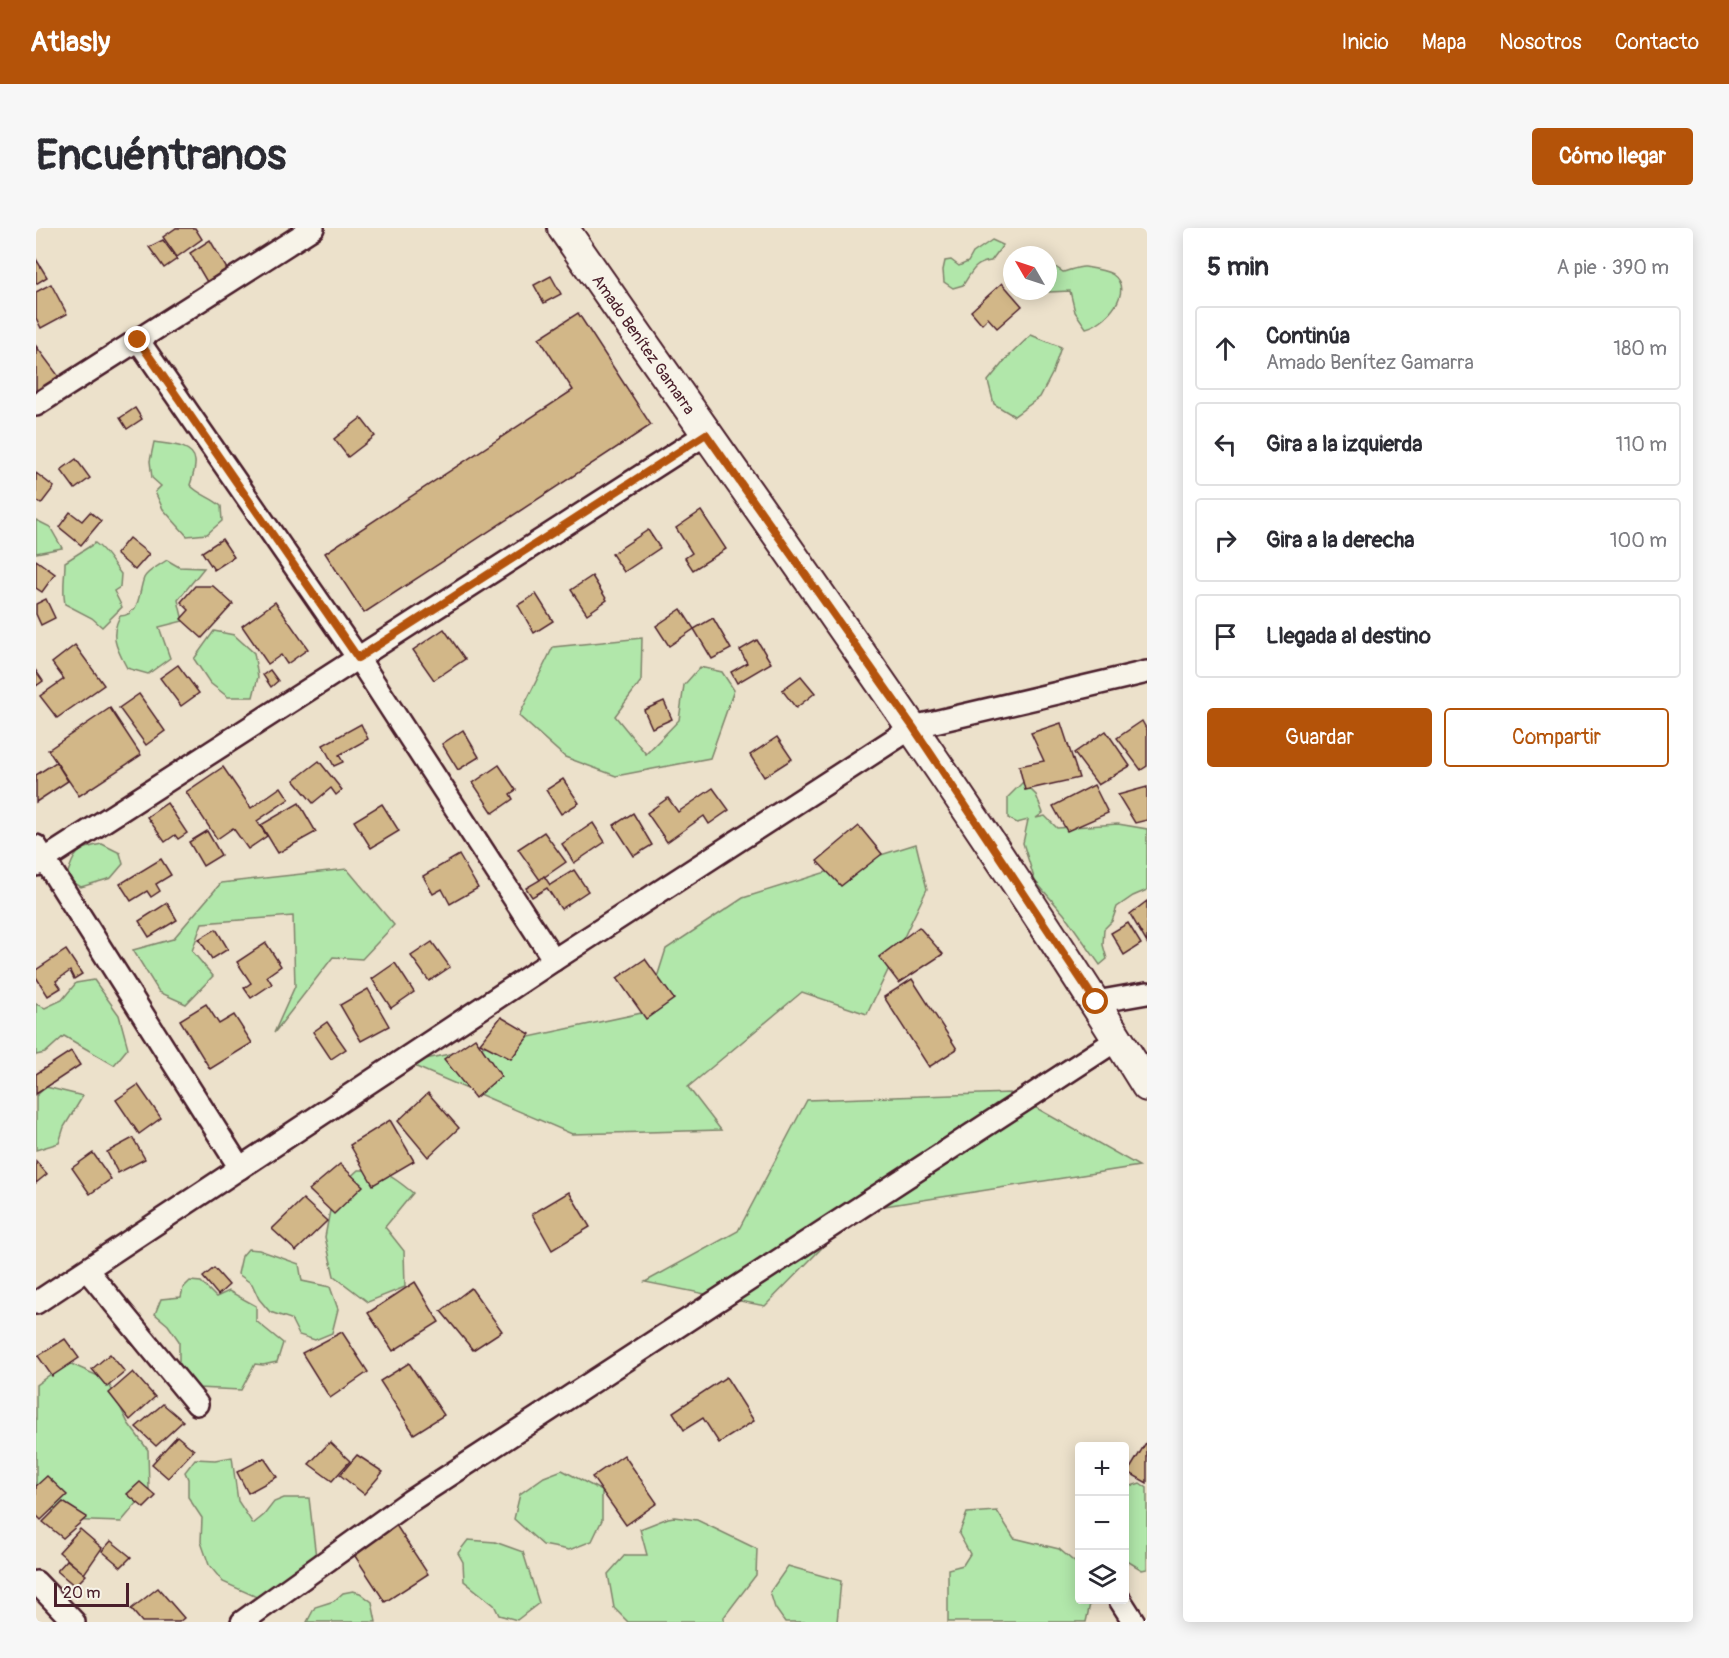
<!DOCTYPE html>
<html lang="es">
<head>
<meta charset="utf-8">
<style>
  :root { --surface:#fff; --page:#f7f7f7; --text:#2b2b33; --muted:#7c7c81; --line:#e1e1e2; --accent:#b45309 }
  body { margin:0; font-family:Pangolin,sans-serif; background:var(--page); color:var(--text) }
  .controls { position:absolute; right:18px; bottom:18px; display:grid; overflow:hidden; border-radius:6px; box-shadow:0 3px 15px #0003 }
  .controls button { width:54px; height:54px; display:grid; place-items:center; padding:0; border:0; border-bottom:2px solid var(--line); background:var(--surface); color:var(--text); font:30px sans-serif }
  .compass { position:absolute; left:967px; top:18px; width:54px; height:54px; border-radius:50%; background:var(--surface); box-shadow:0 3px 15px #0003; rotate:309deg }
  .scale { position:absolute; left:18px; bottom:15px; width:75px; box-sizing:border-box; padding-left:6px; border:3px solid #4a1f2b; border-top:0; font-size:16px; line-height:21px; white-space:nowrap; color:#4a1f2b; -webkit-text-stroke:4px #f7f3e8; paint-order:stroke }
  .stop { position:absolute; width:18px; height:18px; margin:-14px; border:4px solid #b45309; border-radius:50%; background:#fff }
  .stop.end { background:#b45309; border-color:#fff; box-shadow:0 2px 6px #0008 }
  .list { margin:0; padding:0; list-style:none }
  h2 { display:flex; justify-content:space-between; align-items:center; height:78px; margin:0; padding:0 24px; font-size:26px }
  h2 small { font-size:20px; font-weight:400; color:var(--muted) }
  .list li { display:grid; grid-template-columns:39px 1fr auto; gap:18px; align-items:center; box-sizing:border-box; height:84px; margin:0 12px 12px; padding:0 12px; border:2px solid var(--line); border-radius:6px }
  .list b { display:block; font-size:22px; white-space:nowrap }
  .list p { margin:0; font-size:20px; white-space:nowrap; color:var(--muted) }
  .list em { font-size:20px; font-style:normal; color:var(--muted) }
  .actions { display:flex; gap:12px; padding:18px 24px }
  .actions a { flex:1; padding:14px 0; border:2px solid var(--accent); border-radius:6px; text-align:center; font-size:21px; color:var(--accent) }
  .actions .main { background:var(--accent); color:#fff }
  .icon { flex:none; width:33px; height:33px; fill:none; stroke:currentColor; stroke-width:2; stroke-linecap:round; stroke-linejoin:round }
  .map { position:relative; flex:none; width:1111px; height:1394px; overflow:hidden; border-radius:6px }
  header { display:flex; align-items:center; gap:36px; box-sizing:border-box; height:84px; padding:0 30px; background:var(--accent); color:#fff }
  header strong { font-size:28px }
  nav { display:flex; gap:33px; margin-inline-start:auto; font-size:21px }
  .intro { display:flex; align-items:center; justify-content:space-between; box-sizing:border-box; height:144px; padding:0 36px }
  h1 { margin:0; font-size:42px }
  .button { padding:15px 27px; border-radius:6px; background:var(--accent); color:#fff; font-size:21px; font-weight:700 }
  main { display:flex; gap:36px; padding:0 36px }
  aside { flex:1; background:var(--surface); border-radius:6px; box-shadow:0 3px 15px #0003 }
  .map>svg:first-child { display:block }
  .green { fill:#b1e7aa; stroke:#7e836a; stroke-width:1.5 }
  .building { fill:#d2b788; stroke:#4a1f2b; stroke-width:1.5 }
  .lines { fill:none; stroke-linecap:round; stroke-linejoin:round }
  .minor-casing { stroke:#4a1f2b; stroke-width:26 }
  .secondary-casing { stroke:#4a1f2b; stroke-width:34 }
  .minor { stroke:#f7f3e8; stroke-width:21 }
  .secondary { stroke:#f7f3e8; stroke-width:30 }
  .route { stroke:#b45309; stroke-width:8 }
  .labels { text-anchor:middle; stroke-width:4.5; stroke-linejoin:round; paint-order:stroke }
  .street-label { font-size:16px; fill:#4a1f2b; stroke:#f7f3e8 }
</style>
</head>
<body>
<header>
<strong>Atlasly</strong>
<nav><a>Inicio</a><a>Mapa</a><a>Nosotros</a><a>Contacto</a></nav>
</header>
<div class="intro"><h1>Encuéntranos</h1><a class="button">Cómo llegar</a></div>
<main>
<div class="map">
<svg width="1111" height="1394" viewBox="0 0 1111 1394">
  <rect width="100%" height="100%" fill="#ece1cb"/>
  <filter id="ink" filterUnits="userSpaceOnUse"><feTurbulence type="fractalNoise" baseFrequency=".0167" numOctaves="2"/><feDisplacementMap in="SourceGraphic" scale="12" xChannelSelector="R" yChannelSelector="G"/><feConvolveMatrix kernelMatrix="1 2 1 2 8 2 1 2 1" color-interpolation-filters="sRGB"/></filter>
  <g filter="url(#ink)">
    <g class="green">
      <path d="M956,12L967,17L955,33C938,35 936,44 927,57L917,60L908,54L907,42L909,33L915,32L923,38L932,34L937,25Z"/>
      <path d="M1015,36L1027,44C1033,43 1043,38 1049,39C1055,40 1071,43 1076,46C1100,63 1069,96 1050,100L1039,84L1034,63L1013,64L1012,62V41Z"/>
      <path d="M995,107L1025,119L1016,146L1004,169L978,188L958,176L952,153L970,131Z"/>
      <path d="M118,214C130,216 158,216 159,233C160,241 156,250 154,257C163,267 175,269 185,278L186,293L171,306L151,308L127,281L119,264L125,258L116,250L114,233Z"/>
      <path d="M0,292L14,299L26,320L0,325Z"/>
      <path d="M59,315C71,323 76,335 85,346L84,359L78,363L86,379L66,399L56,390L29,376C26,360 29,349 29,334Z"/>
      <path d="M131,332L143,339L168,340L142,372L147,393L123,399L134,430L112,446L91,440C81,421 73,409 84,388C105,387 102,365 108,350C111,343 124,337 131,332Z"/>
      <path d="M178,403L198,407L218,425L222,449L217,469H192L174,455L158,431Z"/>
      <path d="M606,410L605,453L579,488L610,526L643,492L648,457L664,439L686,444L698,462L674,530L580,548L529,529L483,488L517,419Z"/>
      <path d="M987,554L1000,567L1007,585L1000,590L1009,588L1021,600L1082,596L1111,601V662L1097,668L1081,679L1076,693L1068,701L1067,717L1071,731L1064,737L1028,686L999,653L987,615L992,592L981,595L972,590V569Z"/>
      <path d="M66,616L84,625L87,636L75,650L45,659L30,650C39,625 39,621 66,616Z"/>
      <path d="M880,616L891,661L831,786L766,764L652,859L685,902L536,906L371,835L610,784L630,721L707,670Z"/>
      <path d="M311,641L358,697L326,731L297,729L238,805L259,758L257,688L166,695L156,723L177,748L150,776L123,764L97,722L137,711L185,655Z"/>
      <path d="M58,752L83,787L92,820L78,837L28,808L9,825L0,827V776L9,780L26,772L40,755Z"/>
      <path d="M10,859L47,868L28,899L23,915L0,922V868Z"/>
      <path d="M974,865L1103,938L823,982L729,1078L609,1054L702,1003L771,872Z"/>
      <path d="M322,942C349,941 357,949 377,965L349,999L368,1023L369,1059L332,1074L298,1048L289,1009L295,977L315,971L308,955Z"/>
      <path d="M212,1021L223,1022L263,1036L266,1053L294,1059L302,1081L296,1105L279,1112L263,1107L255,1091L234,1084L223,1071L216,1056L202,1046L206,1028Z"/>
      <path d="M154,1053L165,1054L180,1069L193,1063L220,1078V1093L247,1115L241,1134L227,1137L219,1136L205,1162L161,1160L143,1136V1113L132,1097L119,1086L125,1071L145,1069L147,1060Z"/>
      <path d="M31,1134L71,1152L92,1195L112,1222L113,1261L85,1294L26,1292L0,1266V1157Z"/>
      <path d="M196,1229L202,1273L217,1296L228,1287L238,1274L248,1270H273L281,1338L225,1371L187,1354L173,1337L165,1314L166,1290L152,1269V1251L149,1244L159,1231L179,1232Z"/>
      <path d="M526,1242L566,1263V1292L556,1313L533,1322L507,1317L478,1291L484,1266L508,1249Z"/>
      <path d="M1104,1255L1111,1260V1341L1106,1342L1088,1331L1089,1260Z"/>
      <path d="M961,1283L978,1310L1023,1321L1042,1337L1044,1372H1053L1054,1376L1050,1394H912V1341L927,1337L934,1326L923,1306L931,1285Z"/>
      <path d="M638,1289L661,1292L721,1321L720,1347L688,1389V1394H592L578,1380L572,1346L589,1327H611L604,1301L632,1290Z"/>
      <path d="M432,1312L459,1314L487,1324L503,1375L481,1392L463,1387L458,1377L428,1353L427,1334L422,1325Z"/>
      <path d="M752,1338L805,1353L801,1394H749L739,1380L734,1364Z"/>
      <path d="M317,1363L324,1365L336,1374L340,1394H271L279,1379L298,1373L307,1365Z"/>
    </g>
    <g class="building">
      <path d="M140,0H159L166,11L141,29L127,9Z"/>
      <path d="M127,12L141,31L128,40L113,19Z"/>
      <path d="M174,12L191,41L171,54L154,25Z"/>
      <path d="M0,31L11,49L0,56Z"/>
      <path d="M515,48L525,66L508,75L498,57Z"/>
      <path d="M966,55L986,78L961,100L952,90L946,96L935,83Z"/>
      <path d="M15,56L31,86L5,100L0,90V64Z"/>
      <path d="M542,85L615,197L328,385L289,325L537,162L503,110Z"/>
      <path d="M0,118L24,150L0,167Z"/>
      <path d="M99,180L106,191L91,201L84,190Z"/>
      <path d="M325,190L339,208L312,229L298,211Z"/>
      <path d="M40,231L54,250L39,261L25,242Z"/>
      <path d="M0,245L18,259L5,276L0,272Z"/>
      <path d="M665,283L690,321L657,342L649,330L656,325L640,300Z"/>
      <path d="M34,284L46,293L54,284L65,293L45,317L23,299Z"/>
      <path d="M612,302L624,320L588,344L576,326Z"/>
      <path d="M93,310L113,326L99,342L80,326Z"/>
      <path d="M186,311L198,329L178,342L166,324Z"/>
      <path d="M0,332L19,346L6,364L0,360Z"/>
      <path d="M556,348L571,372L551,386L535,362Z"/>
      <path d="M159,358H177L197,376L166,410L145,391L153,382L145,374Z"/>
      <path d="M500,366L517,393L498,405L482,377Z"/>
      <path d="M10,371L19,390L5,397L0,386V376Z"/>
      <path d="M239,374L272,421L251,436L245,427L232,436L206,398Z"/>
      <path d="M645,381L658,401L633,418L620,398Z"/>
      <path d="M677,390L695,421L676,431L658,401Z"/>
      <path d="M408,401L429,431L398,452L377,422Z"/>
      <path d="M721,412L735,435L701,455L695,444L711,435L704,422Z"/>
      <path d="M39,417L68,457L21,490L4,468L28,451L16,435Z"/>
      <path d="M142,437L163,465L145,478L124,450Z"/>
      <path d="M234,442L242,453L235,459L227,447Z"/>
      <path d="M0,443L7,453L0,458Z"/>
      <path d="M765,448L779,465L760,480L746,462Z"/>
      <path d="M103,466L129,503L110,517L83,480Z"/>
      <path d="M628,473L636,491L616,500L608,482Z"/>
      <path d="M74,480L105,527L43,568L12,522Z"/>
      <path d="M1106,493L1111,502V538L1105,542L1081,510Z"/>
      <path d="M1025,495L1043,550L989,562L983,538L1008,533L995,505Z"/>
      <path d="M325,496L332,511L303,527L307,534L298,538L287,517Z"/>
      <path d="M427,502L443,529L422,542L406,516Z"/>
      <path d="M1070,503L1094,538L1062,557L1038,525Z"/>
      <path d="M741,509L756,531L728,549L714,527Z"/>
      <path d="M283,533L306,562L300,567L295,560L277,575L258,552Z"/>
      <path d="M20,534L32,553L0,574V547Z"/>
      <path d="M463,537L480,562L474,566L477,571L457,585L437,555Z"/>
      <path d="M187,539L215,580L245,559L253,571L221,593L231,608L212,621L197,600L181,611L150,564Z"/>
      <path d="M527,551L543,575L525,586L510,562Z"/>
      <path d="M1058,557L1072,585L1031,603L1017,578Z"/>
      <path d="M1111,559V592L1099,595L1082,567Z"/>
      <path d="M677,560L693,582L673,596L668,588L631,614L611,585L632,570L642,584Z"/>
      <path d="M131,575L151,605L142,611L139,607L129,614L111,589Z"/>
      <path d="M263,575L280,604L242,625L225,597Z"/>
      <path d="M346,576L363,603L335,620L318,593Z"/>
      <path d="M597,585L616,617L598,628L578,597Z"/>
      <path d="M557,595L569,614L538,635L526,616Z"/>
      <path d="M823,598L846,626L805,658L781,633Z"/>
      <path d="M171,603L185,627L167,638L153,614Z"/>
      <path d="M508,604L530,634L504,652L482,621Z"/>
      <path d="M423,627L442,660L414,676L406,661L397,666L387,648Z"/>
      <path d="M125,631L135,647L120,656L124,663L115,669L111,663L95,673L84,656Z"/>
      <path d="M538,642L552,663L525,681L511,660L496,669L490,660L504,652L508,648L514,657Z"/>
      <path d="M1111,673V715L1094,686Z"/>
      <path d="M131,675L141,692L113,709L103,693Z"/>
      <path d="M1092,695L1105,716L1088,727L1075,705Z"/>
      <path d="M883,699L907,726L863,755L843,729Z"/>
      <path d="M180,701L192,721L176,731L163,711Z"/>
      <path d="M396,714L414,739L393,753L375,728Z"/>
      <path d="M230,715L245,738L231,748L236,756L215,770L208,760L215,755L201,734Z"/>
      <path d="M30,722L46,746L38,751L34,743L20,753L25,760L12,768L0,749V742Z"/>
      <path d="M609,731L638,771L610,791L581,750Z"/>
      <path d="M359,735L378,764L355,780L336,751Z"/>
      <path d="M876,751L921,821L893,839L848,769Z"/>
      <path d="M332,761L353,798L325,813L304,777Z"/>
      <path d="M170,776L183,796L198,787L216,815L174,841L144,792Z"/>
      <path d="M465,789L494,806L475,831L444,815Z"/>
      <path d="M291,794L310,821L295,831L277,804Z"/>
      <path d="M439,810L465,848L439,870L408,831Z"/>
      <path d="M35,823L44,837L0,866V846Z"/>
      <path d="M102,857L125,890L103,906L80,872Z"/>
      <path d="M392,865L423,900L392,929L362,893Z"/>
      <path d="M354,892L378,933L337,957L314,917Z"/>
      <path d="M97,910L109,931L82,945L71,924Z"/>
      <path d="M57,925L75,951L54,966L36,940Z"/>
      <path d="M0,933L11,946L0,955Z"/>
      <path d="M304,936L327,958L298,986L273,962Z"/>
      <path d="M533,964L554,999L516,1022L496,986Z"/>
      <path d="M267,971L291,993L260,1023L236,1001Z"/>
      <path d="M178,1040L193,1057L182,1067L167,1049Z"/>
      <path d="M379,1054L403,1094L357,1123L332,1085Z"/>
      <path d="M435,1060L466,1103L437,1122L405,1083Z"/>
      <path d="M306,1104L332,1144L294,1170L266,1125Z"/>
      <path d="M29,1111L43,1130L16,1148L2,1128Z"/>
      <path d="M74,1126L89,1144L71,1159L56,1141Z"/>
      <path d="M373,1135L408,1187L378,1206L344,1153Z"/>
      <path d="M97,1144L119,1169L94,1192L73,1165Z"/>
      <path d="M690,1149L718,1193L683,1215L667,1190L648,1202L637,1184Z"/>
      <path d="M127,1176L147,1193L120,1218L100,1199Z"/>
      <path d="M141,1208L158,1222L132,1250L116,1236Z"/>
      <path d="M1111,1213V1255L1092,1244Z"/>
      <path d="M294,1214L314,1233L296,1253L273,1236Z"/>
      <path d="M321,1227L347,1244L328,1266L304,1247Z"/>
      <path d="M588,1227L621,1275L590,1297L556,1249Z"/>
      <path d="M228,1230L241,1249L212,1265L201,1244Z"/>
      <path d="M11,1248L31,1267L5,1292L0,1287V1258Z"/>
      <path d="M104,1254L120,1268L108,1280L91,1266Z"/>
      <path d="M27,1274L51,1289L27,1310L7,1294Z"/>
      <path d="M358,1294L392,1346L349,1374L315,1322Z"/>
      <path d="M44,1301L66,1320L48,1346L23,1324Z"/>
      <path d="M75,1313L95,1329L85,1339L66,1323Z"/>
      <path d="M31,1332L50,1347L39,1358L21,1343Z"/>
      <path d="M122,1360L148,1390L143,1394H106L95,1381Z"/>
    </g>
    <g class="lines">
      <defs>
        <g id="minor">
          <path d="M102,112L322,430L518,732"/>
          <path d="M0,177L277,0"/>
          <path d="M0,618L204,940"/>
          <path d="M0,637L670,206"/>
          <path d="M1060,774L1111,765"/>
          <path d="M51,1042L161,1176"/>
          <path d="M0,1075L518,732L877,499L1111,444"/>
          <path d="M0,1354L38,1394"/>
          <path d="M1084,1372L1098,1394"/>
          <path d="M206,1394L374,1273L1082,811"/>
        </g>
        <path id="secondary" d="M527,0C724,284 929,564 1111,858"/>
      </defs>
      <use href="#minor" class="minor-casing"/>
      <use href="#secondary" class="secondary-casing"/>
      <use href="#minor" class="minor"/>
      <use href="#secondary" class="secondary"/>
    </g>
  </g>
  <g class="lines" filter="url(#ink)">
    <path class="route" d="M102,112L322,430L670,206L877,499L1060,774"/>
  </g>
  <g class="labels">
    <g class="street-label">
      <text transform="translate(608 116) rotate(55)" y="6">Amado Benítez Gamarra</text>
    </g>
  </g>
</svg>
<div class="controls">
<button>+</button>
<button>−</button>
<button><svg class="icon" aria-label="layers" viewBox="0 0 24 24"><path d="M12 4l9 5-9 5-9-5zM3 14l9 5 9-5"/></svg></button>
</div>
<svg class="compass" viewBox="-18 -18 36 36"><path d="M0-13l5 13h-10z" fill="#e53935"/><path d="M0 13l5-13h-10z" fill="#7c7c81"/></svg>
<div class="scale">20 m</div>
<div class="stop" style="left:1060px;top:774px"></div>
<div class="stop end" style="left:102px;top:112px"></div>
</div>
<aside>
<h2>5 min<small>A pie · 390 m</small></h2>
<ul class="list">
<li><svg class="icon" aria-label="ahead" viewBox="0 0 24 24"><path d="M12 20V5M6 11l6-6 6 6"/></svg><div><b>Continúa</b><p>Amado Benítez Gamarra</p></div><em>180 m</em></li>
<li><svg class="icon" aria-label="left" viewBox="0 0 24 24"><path d="M17 20v-9H6M10 6l-5 5 5 5"/></svg><div><b>Gira a la izquierda</b></div><em>110 m</em></li>
<li><svg class="icon" aria-label="right" viewBox="0 0 24 24"><path d="M7 20v-9h11M14 6l5 5-5 5"/></svg><div><b>Gira a la derecha</b></div><em>100 m</em></li>
<li><svg class="icon" aria-label="arrive" viewBox="0 0 24 24"><path d="M6 21V4h12l-3 4 3 4H6"/></svg><div><b>Llegada al destino</b></div></li>
</ul>
<div class="actions"><a class="main">Guardar</a><a>Compartir</a></div>
</aside>
</main>
</body>
</html>
